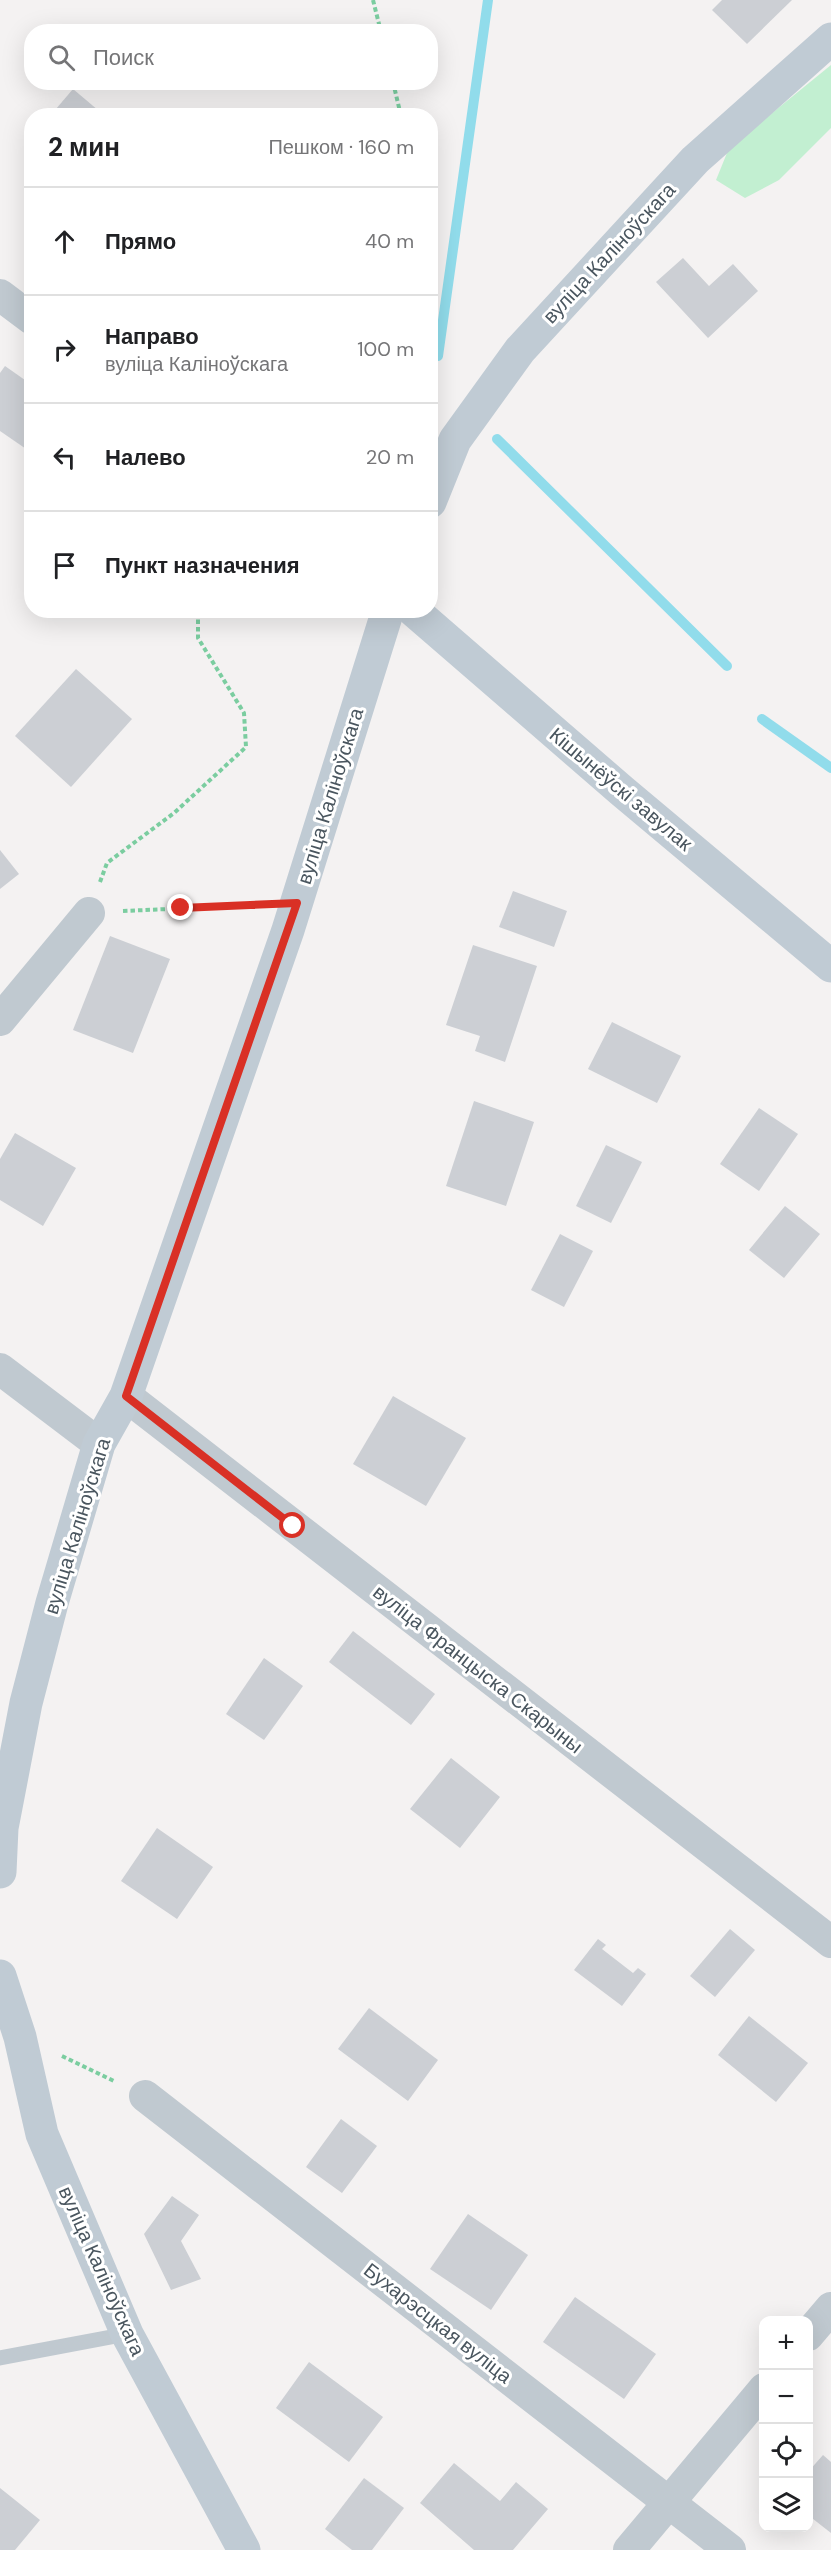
<!DOCTYPE html>
<html lang="ru">
<head>
<meta charset="utf-8">
<style>
  :root { --surface:#fff; --page:#f2f2f2; --text:#202124; --muted:#757577; --line:#e0e0e0 }
  body { margin:0; font-family:"DM Sans",sans-serif; background:var(--page); color:var(--text) }
  .controls { position:absolute; right:18px; bottom:18px; display:grid; overflow:hidden; border-radius:12px; box-shadow:0 6px 24px #0002 }
  .controls button { width:54px; height:54px; display:grid; place-items:center; padding:0; border:0; border-bottom:2px solid var(--line); background:var(--surface); color:var(--text); font:30px sans-serif }
  .stop { position:absolute; width:18px; height:18px; margin:-14px; border:4px solid #d93025; border-radius:50%; background:#fff }
  .stop.end { background:#d93025; border-color:#fff; box-shadow:0 2px 6px #0008 }
  .list { margin:0; padding:0; list-style:none }
  h2 { display:flex; justify-content:space-between; align-items:center; height:78px; margin:0; padding:0 24px; font-size:26px }
  h2 small { font-size:20px; font-weight:400; color:var(--muted) }
  .list li { display:grid; grid-template-columns:39px 1fr auto; gap:18px; align-items:center; box-sizing:border-box; height:108px; padding:0 24px; border-top:2px solid var(--line) }
  .list b { display:block; font-size:22px; white-space:nowrap }
  .list p { margin:0; font-size:20px; white-space:nowrap; color:var(--muted) }
  .list em { font-size:20px; font-style:normal; color:var(--muted) }
  .icon { flex:none; width:33px; height:33px; fill:none; stroke:currentColor; stroke-width:2; stroke-linecap:round; stroke-linejoin:round }
  .map { position:relative; flex:none; width:831px; height:2550px; overflow:hidden }
  .search { position:absolute; background:var(--surface); box-shadow:0 6px 24px #0002; left:24px; top:24px; width:414px; height:66px; display:flex; align-items:center; gap:15px; box-sizing:border-box; padding:0 21px; border-radius:24px; color:var(--muted); font-size:22px }
  .panel { position:absolute; background:var(--surface); box-shadow:0 6px 24px #0002; left:24px; top:108px; width:414px; height:510px; border-radius:24px }
  .map>svg:first-child { display:block }
  .green { fill:#c2efd1 }
  .lines { fill:none; stroke-linecap:round; stroke-linejoin:round }
  .stream { stroke:#91dceb; stroke-width:10 }
  .building { fill:#cccfd4 }
  .path { stroke:#7bcda0; stroke-width:4; stroke-dasharray:4.5 3; stroke-linecap:butt }
  .lane { stroke:#c0c9d0; stroke-width:15 }
  .street { stroke:#c0c9d0; stroke-width:32 }
  .secondary { stroke:#c0cbd4; stroke-width:33 }
  .route { stroke:#d93025; stroke-width:8 }
  .labels { text-anchor:middle; stroke-width:6; stroke-linejoin:round; paint-order:stroke }
  .street-label { font-size:20px; fill:#4a565f; stroke:#fff }
</style>
</head>
<body>
<div class="map">
<svg width="831" height="2550" viewBox="0 0 831 2550">
  <rect width="100%" height="100%" fill="#f4f2f2"/>
  <path class="green" d="M831,65V128L779,180L745,198L716,180L729,148Z"/>
  <g class="lines">
    <g class="stream">
      <path d="M438,356L488,0"/>
      <path d="M497,439L727,666"/>
      <path d="M762,719L831,768"/>
    </g>
  </g>
  <g class="building">
    <path d="M722,0H792L747,44L712,10Z"/>
    <path d="M73,89L105,116H50Z"/>
    <path d="M683,258L709,286L733,264L758,291L708,338L656,282Z"/>
    <path d="M5,366L32,385V453L0,431V373Z"/>
    <path d="M76,669L132,719L71,787L15,736Z"/>
    <path d="M0,850L19,874L0,889Z"/>
    <path d="M513,891L567,911L554,947L499,927Z"/>
    <path d="M110,936L170,959L133,1053L73,1030Z"/>
    <path d="M473,945L537,966L505,1062L475,1051L480,1036L446,1025Z"/>
    <path d="M612,1022L681,1056L657,1103L588,1069Z"/>
    <path d="M474,1101L534,1122L506,1206L446,1186Z"/>
    <path d="M759,1108L798,1134L759,1191L720,1164Z"/>
    <path d="M15,1133L76,1168L43,1226L0,1200V1159Z"/>
    <path d="M606,1145L642,1162L611,1223L576,1206Z"/>
    <path d="M785,1206L820,1234L784,1278L749,1250Z"/>
    <path d="M560,1234L593,1251L564,1307L531,1290Z"/>
    <path d="M393,1396L466,1438L426,1506L353,1464Z"/>
    <path d="M353,1631L435,1694L411,1725L329,1662Z"/>
    <path d="M264,1658L303,1686L264,1740L226,1714Z"/>
    <path d="M451,1758L500,1797L460,1848L410,1809Z"/>
    <path d="M157,1828L213,1867L177,1919L121,1881Z"/>
    <path d="M730,1929L755,1950L715,1997L690,1976Z"/>
    <path d="M598,1939L606,1945L602,1949L633,1973L638,1968L646,1974L622,2006L574,1970Z"/>
    <path d="M369,2008L438,2060L408,2101L338,2049Z"/>
    <path d="M749,2016L808,2063L776,2102L718,2055Z"/>
    <path d="M341,2119L377,2146L342,2193L306,2167Z"/>
    <path d="M172,2196L199,2215L181,2241L201,2279L171,2290L144,2234Z"/>
    <path d="M468,2214L528,2255L491,2310L430,2269Z"/>
    <path d="M575,2297L656,2354L624,2399L543,2342Z"/>
    <path d="M309,2362L383,2417L349,2462L276,2408Z"/>
    <path d="M823,2455L831,2462V2533L808,2515V2472Z"/>
    <path d="M454,2463L500,2501L516,2482L548,2509L513,2550H474L420,2503Z"/>
    <path d="M364,2478L404,2508L372,2550H352L325,2529Z"/>
    <path d="M0,2488L40,2520L15,2550H0Z"/>
  </g>
  <g class="lines">
    <g class="path">
      <path d="M373,0L381,32"/>
      <path d="M393,82L401,116"/>
      <path d="M100,882L107,863L174,813L246,747L244,713L198,638V610"/>
      <path d="M123,911L259,905"/>
      <path d="M62,2056L114,2081"/>
    </g>
    <path class="lane" d="M0,2358L127,2334"/>
    <g class="street">
      <path d="M0,295L32,319"/>
      <path d="M0,1020L89,913"/>
      <path d="M0,1369L99,1444"/>
      <path d="M126,1396L831,1942"/>
      <path d="M145,2096L730,2550"/>
      <path d="M808,2335L831,2308"/>
      <path d="M629,2550L764,2389"/>
    </g>
    <g class="secondary">
      <path d="M430,502L455,440L520,350L695,160L831,39"/>
      <path d="M413,610L622,791L831,966"/>
      <path d="M0,1872L2,1828L26,1703L52,1603L99,1444L126,1396L288,930L388,610"/>
      <path d="M0,1976L20,2037L42,2134L127,2334L244,2550"/>
    </g>
  </g>
  <g class="lines">
    <path class="route" d="M181,908L297,903L126,1396L293,1526"/>
  </g>
  <g class="labels">
    <g class="street-label">
      <text transform="translate(609 253) rotate(-47)" y="7">вуліца Каліноўскага</text>
      <text transform="translate(621 789) rotate(40)" y="7">Кішынёўскі завулак</text>
      <text transform="translate(330 796) rotate(-73)" y="7">вуліца Каліноўскага</text>
      <text transform="translate(77 1526) rotate(-73)" y="7">вуліца Каліноўскага</text>
      <text transform="translate(478 1669) rotate(38)" y="7">вуліца Францыска Скарыны</text>
      <text transform="translate(102 2271) rotate(66)" y="7">вуліца Каліноўскага</text>
      <text transform="translate(438 2323) rotate(38)" y="7">Бухарэсцкая вуліца</text>
    </g>
  </g>
</svg>
<div class="controls">
<button>+</button>
<button>−</button>
<button><svg class="icon" aria-label="locate" viewBox="0 0 24 24"><circle cx="12" cy="12" r="6"/><path d="M12 2v4M12 18v4M2 12h4M18 12h4"/></svg></button>
<button><svg class="icon" aria-label="layers" viewBox="0 0 24 24"><path d="M12 4l9 5-9 5-9-5zM3 14l9 5 9-5"/></svg></button>
</div>
<div class="stop" style="left:293px;top:1526px"></div>
<div class="stop end" style="left:181px;top:908px"></div>
<div class="search"><svg class="icon" aria-label="search" viewBox="0 0 24 24"><circle cx="10" cy="10" r="6"/><path d="M15 15l6 6"/></svg>Поиск</div>
<section class="panel">
<h2>2 мин<small>Пешком · 160 m</small></h2>
<ul class="list">
<li><svg class="icon" aria-label="ahead" viewBox="0 0 24 24"><path d="M12 20V5M6 11l6-6 6 6"/></svg><div><b>Прямо</b></div><em>40 m</em></li>
<li><svg class="icon" aria-label="right" viewBox="0 0 24 24"><path d="M7 20v-9h11M14 6l5 5-5 5"/></svg><div><b>Направо</b><p>вуліца Каліноўскага</p></div><em>100 m</em></li>
<li><svg class="icon" aria-label="left" viewBox="0 0 24 24"><path d="M17 20v-9H6M10 6l-5 5 5 5"/></svg><div><b>Налево</b></div><em>20 m</em></li>
<li><svg class="icon" aria-label="arrive" viewBox="0 0 24 24"><path d="M6 21V4h12l-3 4 3 4H6"/></svg><div><b>Пункт назначения</b></div></li>
</ul>
</section>
</div>
</body>
</html>
